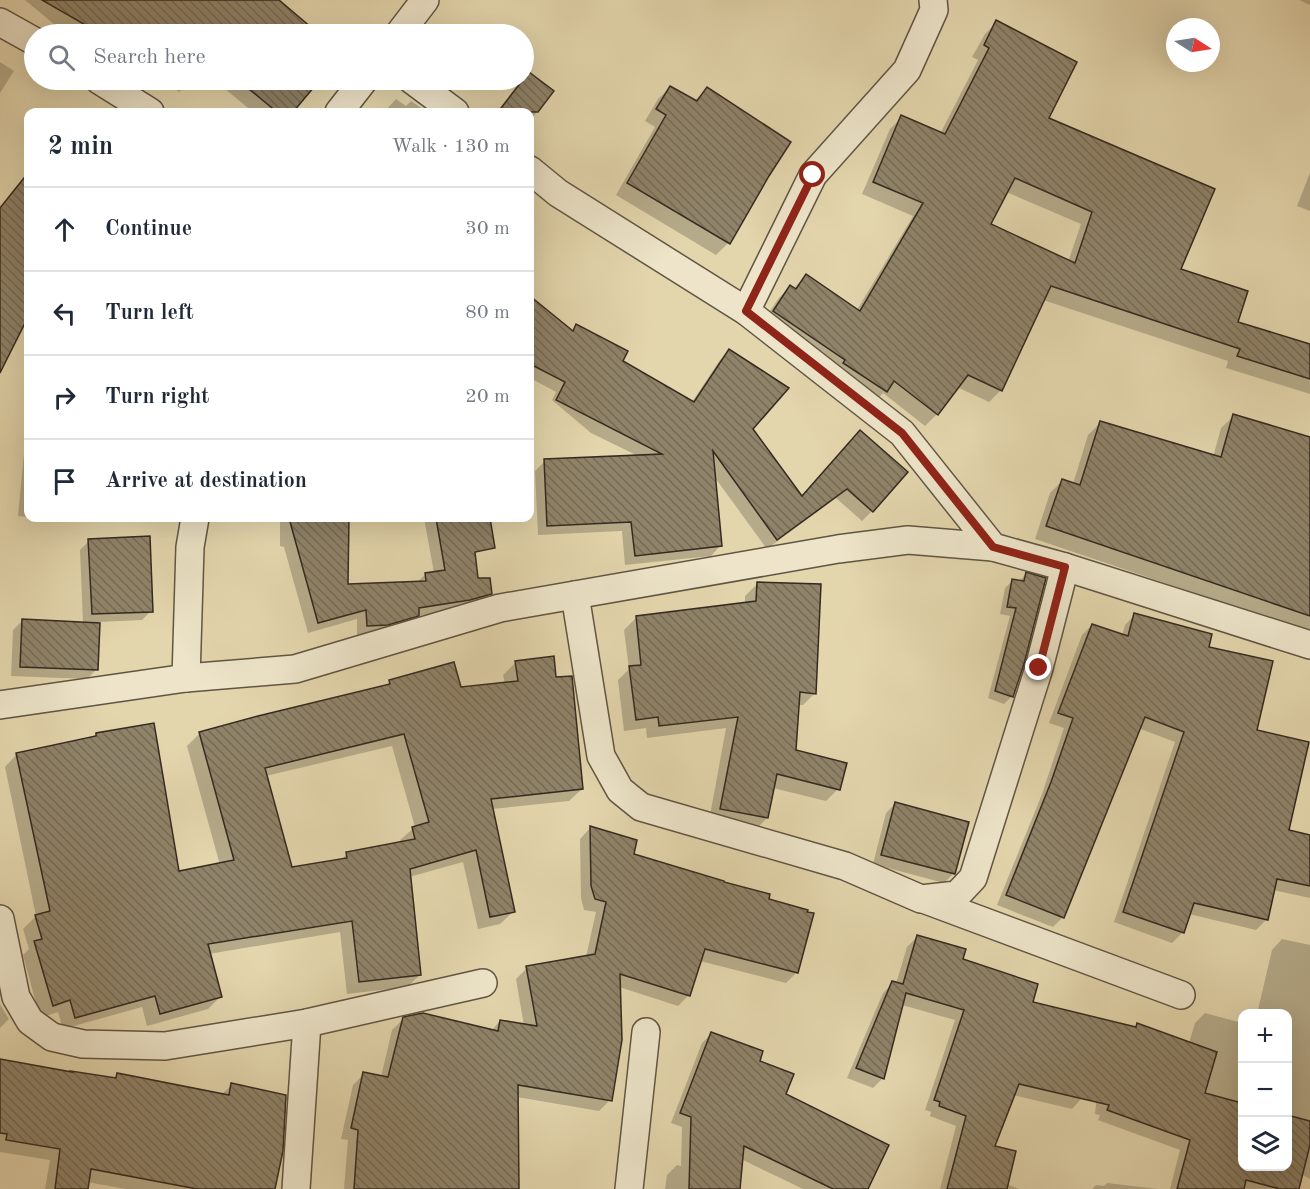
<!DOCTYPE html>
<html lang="en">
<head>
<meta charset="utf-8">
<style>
  :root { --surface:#fff; --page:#f2f2f3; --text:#1f2937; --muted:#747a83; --line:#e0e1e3 }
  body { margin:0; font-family:"Old Standard TT",serif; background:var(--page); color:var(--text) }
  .controls { position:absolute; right:18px; bottom:18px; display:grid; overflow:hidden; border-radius:12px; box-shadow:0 6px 24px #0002 }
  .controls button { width:54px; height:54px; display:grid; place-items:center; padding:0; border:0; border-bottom:2px solid var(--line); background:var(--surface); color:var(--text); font:30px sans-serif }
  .compass { position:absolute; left:1166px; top:18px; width:54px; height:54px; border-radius:50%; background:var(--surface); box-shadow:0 6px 24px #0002; rotate:102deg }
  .stop { position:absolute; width:18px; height:18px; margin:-14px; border:4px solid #8f2418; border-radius:50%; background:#fff }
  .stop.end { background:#8f2418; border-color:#fff; box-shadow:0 2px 6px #0008 }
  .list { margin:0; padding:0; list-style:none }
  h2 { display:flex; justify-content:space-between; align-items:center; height:78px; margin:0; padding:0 24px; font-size:26px }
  h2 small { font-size:20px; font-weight:400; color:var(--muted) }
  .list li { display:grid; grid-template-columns:39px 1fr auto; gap:18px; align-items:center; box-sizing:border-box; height:84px; padding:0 24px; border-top:2px solid var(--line) }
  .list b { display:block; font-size:22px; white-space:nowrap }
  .list em { font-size:20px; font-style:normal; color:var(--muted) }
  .icon { flex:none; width:33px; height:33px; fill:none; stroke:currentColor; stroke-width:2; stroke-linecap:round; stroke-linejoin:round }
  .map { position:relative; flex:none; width:1310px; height:1189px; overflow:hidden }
  .search { position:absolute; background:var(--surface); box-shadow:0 6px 24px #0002; left:24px; top:24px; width:510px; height:66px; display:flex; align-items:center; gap:15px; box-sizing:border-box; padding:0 21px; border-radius:33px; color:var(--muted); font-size:22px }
  .panel { position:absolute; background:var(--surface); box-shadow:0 6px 24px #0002; left:24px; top:108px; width:510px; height:414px; border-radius:12px }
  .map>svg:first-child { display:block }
  .shadow { fill:#0003; fill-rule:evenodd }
  .building { fill:url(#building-back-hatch); stroke:#342a20; stroke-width:1.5; fill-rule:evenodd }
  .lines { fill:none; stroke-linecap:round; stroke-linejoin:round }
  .minor-casing { stroke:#605543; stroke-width:30 }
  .minor { stroke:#ede4c9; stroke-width:27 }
  .route { stroke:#8f2418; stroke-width:8 }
</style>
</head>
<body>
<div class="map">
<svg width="1310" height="1189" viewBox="0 0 1310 1189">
  <defs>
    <pattern id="building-back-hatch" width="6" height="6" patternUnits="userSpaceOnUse" patternTransform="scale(1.5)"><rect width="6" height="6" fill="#8f8369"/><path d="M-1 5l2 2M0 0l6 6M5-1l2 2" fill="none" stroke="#766b56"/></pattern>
  </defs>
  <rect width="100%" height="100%" fill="#e3d5ac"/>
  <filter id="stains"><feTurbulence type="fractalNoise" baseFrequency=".00333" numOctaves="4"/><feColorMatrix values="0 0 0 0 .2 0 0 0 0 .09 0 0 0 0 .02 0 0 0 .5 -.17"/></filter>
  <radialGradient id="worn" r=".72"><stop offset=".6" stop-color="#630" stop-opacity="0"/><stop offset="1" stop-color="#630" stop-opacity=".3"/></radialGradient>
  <g class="shadow">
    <path d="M25,0H277L316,34H72L55,25Z"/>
    <path d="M1299,0H1310V5Z"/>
    <path d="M997,22L1047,119L1179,270L1236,323L1310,346V394L1226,368L1228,361L1043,300L1001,390L989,402L957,387L937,414L925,426L883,393L874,403L762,323L778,299L790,286L793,289L806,276L857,310L913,216L862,194L890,129L902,117L940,134L978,60L972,57L985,34ZM1006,192L1081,224L1068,262L989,224Z"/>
    <path d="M0,62L14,71L0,93Z"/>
    <path d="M529,74L552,92L530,121V112H497L518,84Z"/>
    <path d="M163,80H191L179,92Z"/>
    <path d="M214,80H318L291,112H253Z"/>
    <path d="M670,87L694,101L707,89L728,243L716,255L616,195L655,127L645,121L658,99Z"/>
    <path d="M396,99L406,106L411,101L427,112H384Z"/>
    <path d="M1310,173V211L1297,206Z"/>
    <path d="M24,181L28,185V263L25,267L28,269V314L0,370V207Z"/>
    <path d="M536,303L571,332L576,326L621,361L692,402L720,360L730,351L751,429L801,498L860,432L872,511L862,521L836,498L767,549L713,475L720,546L711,556L625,565L622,531L538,535L535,471L545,461L638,456L591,433L552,400L556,392L530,378V309Z"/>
    <path d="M1234,416L1310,438V632L1035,539L1050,493L1062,481L1073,484L1088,435L1100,423L1213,457L1221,428Z"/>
    <path d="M28,439V517L18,516L25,443Z"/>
    <path d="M39,518H77L74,521Z"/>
    <path d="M280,518H348L347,585L417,582L426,574L434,573L424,518H482L477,550L474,554V580L490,593L480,604L458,610L416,616L407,626L377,635H357V619L308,633L284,547L280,546Z"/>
    <path d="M89,541L151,611L142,620L99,622L96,670L87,679L11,676L13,630L23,620L83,623L80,550Z"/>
    <path d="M1026,574L1012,696L1004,704L988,698L1010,616L1000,614L1005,588L1013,580L1019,581Z"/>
    <path d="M758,583L815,693L803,705H797L794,751L838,789L826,801L773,788L767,818L755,830L709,821L726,728L647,738L646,728L624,731L618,680L629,669L624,630L636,618L745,604V596Z"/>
    <path d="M1135,615L1207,648L1256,731L1287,832L1310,837V898L1273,890L1266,920L1256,930L1189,914L1182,933L1172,943L1114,922L1175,742L1138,728L1063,917L1053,927L997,905L1042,794L1064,728L1049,723L1082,635L1092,625L1122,636L1125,625Z"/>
    <path d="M516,662L555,679L582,789L569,801L492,809L513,912L500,924L478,929L463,862L409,877L420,975L407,987L347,994L340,932L209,954L220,997L208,1009L147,1026L142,1007L63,1029L58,1012L40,1018L23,955L29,949L23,929L36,916L5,767L17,754L92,739L96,734L178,873L220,865L187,746L199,734L385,686L390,682L460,688L505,684L503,675ZM392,746L415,827L400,840L401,843L347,854L340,861L291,869L266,776Z"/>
    <path d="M895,804L954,873L944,883L873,864L886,813Z"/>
    <path d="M590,828L632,855L767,901L797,972L786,983L700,961L689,995L678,1006L619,987L610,1100L599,1111L517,1097L518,1189H519H344L348,1140L341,1139L353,1085L364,1074L381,1077L392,1030L403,1019L491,1031L500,1021L524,1026L516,979L527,968L586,957L596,912L584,910L581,898L580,839Z"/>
    <path d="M917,937L961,960L1031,1003L1135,1028L1137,1025L1189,1043L1195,1023L1205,1013L1242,1023V1166H1288V1014H1257L1272,950L1282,939L1310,945V1179L1301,1174L1298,1189H1170L1180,1150L1098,1120L1100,1115L1095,1114L1101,1053L1082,1098L1072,1109L1013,1095L993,1147L1006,1184L1019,1189H940L956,1126L930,1116L931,1112L925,1110L955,1020L902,1005L883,1078L873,1088L847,1078L883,993L893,983L896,984L907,947Z"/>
    <path d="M0,1004L9,1019L0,1028Z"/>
    <path d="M712,1033L758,1061L784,1095L866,1189H803L741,1159L738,1189H665L667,1175L677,1165L681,1166L682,1127L671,1123L702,1043Z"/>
    <path d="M0,1060L113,1079L117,1074L221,1095L232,1085L273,1189H126L87,1182L86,1189H45L50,1160L0,1152Z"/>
    <path d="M1107,1183L1158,1189H1092L1096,1185L1104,1186Z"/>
  </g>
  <g class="building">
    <path d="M42,0H279L319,34H101Z"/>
    <path d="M996,20L1077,62L1049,118L1215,189L1181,269L1248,291L1238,322L1310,344V379L1237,356L1240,349L1051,286L1002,391L968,375L938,415L894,381L887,392L843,363L845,360L773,311L790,285L796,289L806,274L860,311L923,203L873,182L901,115L945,134L989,48L984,45ZM1015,178L1092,212L1075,263L991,224Z"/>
    <path d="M529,72L554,91L538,112H498Z"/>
    <path d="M238,80H320L293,112H277Z"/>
    <path d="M670,86L697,101L707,87L791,142L769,176L730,244L627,183L666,115L656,109Z"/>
    <path d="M28,173V317L0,373V208Z"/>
    <path d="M530,296L573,331L576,324L628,351L623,361L694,402L729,349L789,388L753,429L802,496L860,430L908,472L873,512L847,489L777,540L713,451L722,546L635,556L631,522L547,526L544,459L662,454L556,400L565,382L530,364Z"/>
    <path d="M1233,414L1310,437V616L1046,526L1062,479L1080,485L1100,421L1221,457Z"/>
    <path d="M289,518H349L348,584L426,581L425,573L445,570L436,518H490L495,548L475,552L478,578H490L492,594L470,600L419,608V616L388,625L367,626L366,610L318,623Z"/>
    <path d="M150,536L153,612L92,614L88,539Z"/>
    <path d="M1026,572L1046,578L1024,664L1013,697L995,691L1016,608L1007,607L1012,579L1024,581Z"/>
    <path d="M757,582L821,584L816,694L800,692L796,750L847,763L840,790L777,774L768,818L720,809L738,717L659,726L658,717L636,720L629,666L641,665L636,616L756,601Z"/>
    <path d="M1134,613L1212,634L1209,647L1273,661L1257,730L1309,742L1289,830L1310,835V886L1277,879L1268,920L1194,903L1184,933L1123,912L1184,732L1145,717L1064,918L1006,895L1051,782L1073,718L1058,713L1092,624L1128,636Z"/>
    <path d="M22,619L100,623L98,670L20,667Z"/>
    <path d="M554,656L556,677L572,676L583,789L491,799L515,912L490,917L476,850L410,869L421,975L359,982L352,921L208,944L222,997L160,1014L155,996L75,1018L70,1000L53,1006L34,941L42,939L35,915L50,911L16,753L96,736V733L154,723L179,871L234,860L199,732L258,716L390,684L389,680L454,662L461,687L518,681L515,661ZM404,734L429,822L412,827L415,839L346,852L347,858L292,867L265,768Z"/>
    <path d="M895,802L969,822L955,874L881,855Z"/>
    <path d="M590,826L637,840L634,854L724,881V882L770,894L769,899L808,910L807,912L814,913L798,973L705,949L690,996L620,974L622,1040L612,1101L518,1085L519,1189H354L358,1130L351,1128L363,1072L388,1077L403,1017L423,1013L498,1031L500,1020L537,1026L526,966L595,954L606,902L595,899L591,886Z"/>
    <path d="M917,935L966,949L963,959L1038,984L1033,1002L1136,1027L1137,1023L1217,1052L1205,1093L1242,1103V1167H1287V1115L1310,1121V1145L1299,1189H1280L1246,1180L1244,1189H1177L1190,1140L1107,1110L1109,1105L1019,1084L995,1146L1016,1151L1007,1189H947L966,1116L939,1106L940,1102L934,1100L964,1010L906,993L884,1079L856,1068L892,981L903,984Z"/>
    <path d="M711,1032L763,1051L760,1061L794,1074L786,1094L889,1145L868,1189H833L744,1146L740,1189H689L691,1117L680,1113Z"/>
    <path d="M0,1059L72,1072L71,1071L116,1078L117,1073L229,1095L231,1083L286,1095L283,1151L275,1189H197L91,1169L88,1189H55L60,1149L6,1140L7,1134L0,1133Z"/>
  </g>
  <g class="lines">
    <defs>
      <g id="minor">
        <path d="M0,22L34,41"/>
        <path d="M399,34L425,0"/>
        <path d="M99,80L150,112"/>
        <path d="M412,80L455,112"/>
        <path d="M339,112L364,80"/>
        <path d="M530,170L558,193L746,311L902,433L993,547"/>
        <path d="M746,311L813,175L907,70L934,10L933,0"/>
        <path d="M575,595L601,756L620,790L641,807L845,866L921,899L957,895L973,878L1039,668L1065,567"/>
        <path d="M186,678L190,547L195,518"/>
        <path d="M0,705L186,678L295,669L500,608L838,549L908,540L993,547L1065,567L1310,645"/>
        <path d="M926,900L1181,995"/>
        <path d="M0,919L16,997L30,1021L52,1037L83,1044L165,1046L307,1023L483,983"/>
        <path d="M296,1189L307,1023"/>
        <path d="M629,1189L646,1032"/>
      </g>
    </defs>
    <use href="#minor" class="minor-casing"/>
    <use href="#minor" class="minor"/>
  </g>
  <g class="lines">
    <path class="route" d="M813,175L746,311L902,433L993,547L1065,567L1039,668"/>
  </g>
  <rect width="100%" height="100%" filter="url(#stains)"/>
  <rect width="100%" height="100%" fill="url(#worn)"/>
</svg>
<div class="controls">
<button>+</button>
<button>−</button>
<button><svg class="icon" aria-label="layers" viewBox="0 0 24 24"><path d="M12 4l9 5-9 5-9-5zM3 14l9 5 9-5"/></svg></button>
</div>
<svg class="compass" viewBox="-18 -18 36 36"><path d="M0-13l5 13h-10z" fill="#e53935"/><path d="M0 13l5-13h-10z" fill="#747a83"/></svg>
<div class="stop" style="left:813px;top:175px"></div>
<div class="stop end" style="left:1039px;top:668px"></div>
<div class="search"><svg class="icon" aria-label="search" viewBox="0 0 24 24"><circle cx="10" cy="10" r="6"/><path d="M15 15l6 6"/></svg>Search here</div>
<section class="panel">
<h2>2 min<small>Walk · 130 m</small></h2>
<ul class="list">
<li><svg class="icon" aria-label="ahead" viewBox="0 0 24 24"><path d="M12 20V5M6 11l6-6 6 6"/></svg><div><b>Continue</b></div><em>30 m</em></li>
<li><svg class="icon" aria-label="left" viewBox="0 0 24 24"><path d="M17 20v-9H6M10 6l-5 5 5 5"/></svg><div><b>Turn left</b></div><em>80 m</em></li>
<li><svg class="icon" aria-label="right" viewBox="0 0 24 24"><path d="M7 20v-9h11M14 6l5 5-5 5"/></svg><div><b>Turn right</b></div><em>20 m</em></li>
<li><svg class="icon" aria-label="arrive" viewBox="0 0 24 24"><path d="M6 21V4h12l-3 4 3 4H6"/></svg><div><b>Arrive at destination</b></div></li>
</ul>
</section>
</div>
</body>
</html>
